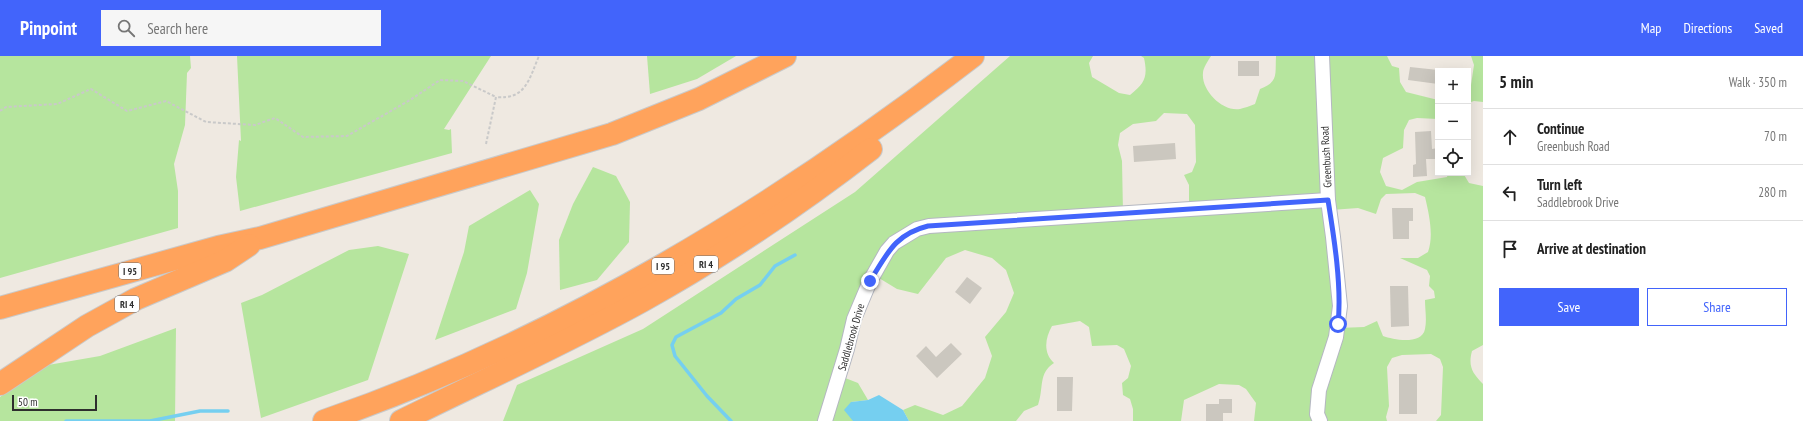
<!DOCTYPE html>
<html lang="en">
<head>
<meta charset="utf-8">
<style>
  :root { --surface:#fff; --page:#f6f6f6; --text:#222; --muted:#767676; --line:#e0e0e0; --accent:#4264fb }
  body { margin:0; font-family:"PT Sans Narrow",sans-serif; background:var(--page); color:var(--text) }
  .controls { position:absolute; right:12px; top:12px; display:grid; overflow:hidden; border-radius:0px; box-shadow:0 4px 16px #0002 }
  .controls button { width:36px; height:36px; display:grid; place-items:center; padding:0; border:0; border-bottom:1px solid var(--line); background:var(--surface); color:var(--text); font:20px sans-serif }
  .scale { position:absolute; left:12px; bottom:10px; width:85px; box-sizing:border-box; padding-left:4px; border:2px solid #2e2e2e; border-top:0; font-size:11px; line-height:14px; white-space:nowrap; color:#2e2e2e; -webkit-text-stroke:3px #fff; paint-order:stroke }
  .stop { position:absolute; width:12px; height:12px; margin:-9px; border:3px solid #4264fb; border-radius:50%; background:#fff }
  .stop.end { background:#4264fb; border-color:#fff; box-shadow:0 1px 4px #0008 }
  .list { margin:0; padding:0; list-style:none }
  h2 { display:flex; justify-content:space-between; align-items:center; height:52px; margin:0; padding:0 16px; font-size:17px }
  h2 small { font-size:13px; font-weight:400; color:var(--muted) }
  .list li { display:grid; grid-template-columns:26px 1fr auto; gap:12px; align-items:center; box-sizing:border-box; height:56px; padding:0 16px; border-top:1px solid var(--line) }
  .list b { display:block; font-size:15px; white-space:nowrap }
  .list p { margin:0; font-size:13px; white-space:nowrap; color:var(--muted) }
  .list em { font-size:13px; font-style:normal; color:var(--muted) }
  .actions { display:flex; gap:8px; padding:12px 16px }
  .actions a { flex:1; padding:9px 0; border:1px solid var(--accent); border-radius:0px; text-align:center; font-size:14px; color:var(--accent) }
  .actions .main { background:var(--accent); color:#fff }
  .icon { flex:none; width:22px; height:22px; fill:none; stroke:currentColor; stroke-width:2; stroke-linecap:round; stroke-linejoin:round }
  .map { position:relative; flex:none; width:1483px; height:365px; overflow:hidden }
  header { display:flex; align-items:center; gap:24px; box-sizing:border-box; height:56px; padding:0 20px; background:var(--accent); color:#fff }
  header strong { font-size:19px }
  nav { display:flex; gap:22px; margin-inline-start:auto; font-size:14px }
  .search { width:280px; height:36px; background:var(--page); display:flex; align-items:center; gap:10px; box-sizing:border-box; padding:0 14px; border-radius:0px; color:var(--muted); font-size:15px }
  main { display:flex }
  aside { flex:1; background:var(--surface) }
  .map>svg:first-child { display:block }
  .green { fill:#b6e59e; fill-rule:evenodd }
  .water { fill:#75cff0 }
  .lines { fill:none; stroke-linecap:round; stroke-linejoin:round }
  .stream { stroke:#75cff0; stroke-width:3.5 }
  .building { fill:#cbc7bf }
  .minor-casing { stroke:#b4b7c1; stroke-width:16 }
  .motorway-casing { stroke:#c9c9c9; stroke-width:24 }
  .path { stroke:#c9c9c9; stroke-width:2; stroke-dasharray:3 2; stroke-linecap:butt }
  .minor { stroke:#fff; stroke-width:14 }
  .motorway { stroke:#ffa35c; stroke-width:22 }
  .route { stroke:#4264fb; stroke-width:5 }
  .labels { text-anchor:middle; stroke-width:4; stroke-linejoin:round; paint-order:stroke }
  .shield { fill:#fff; stroke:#6d6d6d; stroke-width:1 }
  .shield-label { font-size:10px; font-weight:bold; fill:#2e2e2e }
  .street-label { font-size:11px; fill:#2e2e2e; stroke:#fff }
</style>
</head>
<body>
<header>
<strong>Pinpoint</strong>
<div class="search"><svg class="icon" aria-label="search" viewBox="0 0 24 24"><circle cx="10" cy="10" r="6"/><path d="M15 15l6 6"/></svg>Search here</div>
<nav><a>Map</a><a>Directions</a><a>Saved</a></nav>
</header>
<main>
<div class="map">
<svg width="1483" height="365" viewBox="0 0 1483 365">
  <rect width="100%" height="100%" fill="#efe9e1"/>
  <g class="green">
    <path d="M0,0H190L191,12L187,17L185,69L174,108L178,135V172L0,222Z"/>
    <path d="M237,0H491L444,73L449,74L451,73L452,97L240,155L236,121L239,84L241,85Z"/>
    <path d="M647,0H736L697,23L650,38Z"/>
    <path d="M1010,0H1093L1089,7L1092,21L1119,37L1130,39C1145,27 1148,21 1144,2L1141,0H1211C1208,5 1203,12 1203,17C1201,34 1222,56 1240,53C1244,52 1250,50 1255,48L1260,33C1279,26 1275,18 1276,0H1387L1392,10L1399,12L1400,26L1406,36L1438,44V63L1417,62L1409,64L1404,74L1403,92L1383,102L1380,116L1386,130L1402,134L1417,126L1447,121L1448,117H1463L1469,127L1483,130V289L1472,295C1468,310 1472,317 1483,328V365H1436L1441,359L1443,311L1440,303L1431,298L1402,299L1392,302L1387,311L1389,350L1386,361L1387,365H1254L1256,347L1246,333L1239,329L1219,328L1184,344L1181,365H1133V353L1130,343L1123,339L1122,327L1128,322L1131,310L1124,293L1117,289L1092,290L1089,271L1080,265L1052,270C1045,282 1043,297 1054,307C1038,317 1044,332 1038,349L1024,355L1016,365H909L903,354L915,349L943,359L962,350L985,322L992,300L985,281L1006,256L1014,237L1006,214L992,202L965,194L946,202L918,238L897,233L874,219L840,320L858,327L868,344L851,346L853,365H503L517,329L643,273L855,136ZM1164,57L1187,58L1195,69L1196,106L1192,116L1184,119L1189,129V153L1123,157L1122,105L1118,89L1120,77L1133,68L1156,65ZM1415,137L1425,141C1429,158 1434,179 1428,196L1418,202H1400L1427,214L1430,220L1429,230L1434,235L1435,242L1425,244C1425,253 1427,264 1425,273C1422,289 1394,284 1383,280L1377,265L1364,271L1339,272L1331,154L1358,152L1376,158L1381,143L1386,138Z"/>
    <path d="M1471,0H1483V46L1474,45L1468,47V31L1471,29L1474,9Z"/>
    <path d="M593,111L616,120L630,146L629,186L597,224L560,234L559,184L573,148Z"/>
    <path d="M530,134L539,148L527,217L516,253L435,284L464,196L469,170Z"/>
    <path d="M378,190L409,198L368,324L261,362L241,247L262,239L349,194Z"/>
    <path d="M176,272L175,365H0V341L18,327L48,309L100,300Z"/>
  </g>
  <path class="water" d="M879,339L903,354L909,365H853L844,354L851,346L868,344Z"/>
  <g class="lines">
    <g class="stream">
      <path d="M66,365H150L200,355H228"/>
      <path d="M731,365L707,340L675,300L672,289L676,281L721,257L736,243L760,229L775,210L795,199"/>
    </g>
  </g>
  <g class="building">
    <rect x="1238" y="5" width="21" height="15"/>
    <path d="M1410,11L1438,14V28L1408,24Z"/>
    <path d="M1431,75L1432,93L1438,92V103H1426L1427,120L1413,121V109L1416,108L1415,76Z"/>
    <path d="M1175,87L1176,103L1134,106L1133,90Z"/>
    <path d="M1392,152H1413V165H1409V183H1393Z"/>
    <path d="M967,221L982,232L970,248L955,236Z"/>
    <path d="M1390,230H1408L1409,270L1391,271Z"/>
    <path d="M951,287L962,298L937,322L916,300L926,290L936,301Z"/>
    <rect x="1399" y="318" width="18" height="40"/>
    <path d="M1057,321H1073L1072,355H1057Z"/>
    <path d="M1219,343H1232V357H1223V365H1206V348H1219Z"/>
  </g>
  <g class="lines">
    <defs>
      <g id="minor">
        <path d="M825,365L847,293L854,263L870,225L887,195L894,187L917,173L929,170L1328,144"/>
        <path d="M1320,365L1317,358L1319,334L1336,281L1340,250L1333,181L1328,144L1322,0"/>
      </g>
      <g id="motorway">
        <path d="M0,252L218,191L260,182L612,78L699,43L785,0"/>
        <path d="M0,328L87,270L136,243L225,205L249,189"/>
        <path d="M324,365C561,283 775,152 973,0"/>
        <path d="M401,365C482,325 564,288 642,245C723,200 799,149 871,93"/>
      </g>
    </defs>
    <use href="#minor" class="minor-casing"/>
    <use href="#motorway" class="motorway-casing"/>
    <g class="path">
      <path d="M0,55L6,51L57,48L91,33L127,55L166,45L206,66L255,69L275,62L303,81L347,80L410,44L440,24L463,25L496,41"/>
      <path d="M486,88L496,41C526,44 529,23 539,0"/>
    </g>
    <use href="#minor" class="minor"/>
    <use href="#motorway" class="motorway"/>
  </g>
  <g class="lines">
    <path class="route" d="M870,225C887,198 895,178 928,170L1328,144C1334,181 1342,231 1338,268"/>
  </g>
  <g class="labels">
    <g class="shield">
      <rect x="694" y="200" width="24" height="16" rx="3"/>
      <rect x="652" y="202" width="22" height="16" rx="3"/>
      <rect x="119" y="207" width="22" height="16" rx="3"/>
      <rect x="115" y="240" width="24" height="16" rx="3"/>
    </g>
    <g class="shield-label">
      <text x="706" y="212">RI 4</text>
      <text x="663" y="214">I 95</text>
      <text x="130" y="219">I 95</text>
      <text x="127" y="252">RI 4</text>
    </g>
    <g class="street-label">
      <text transform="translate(1326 101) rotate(-93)" y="4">Greenbush Road</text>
      <text transform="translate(851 281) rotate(-74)" y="4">Saddlebrook Drive</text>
    </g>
  </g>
</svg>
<div class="controls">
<button>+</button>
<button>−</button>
<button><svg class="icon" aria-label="locate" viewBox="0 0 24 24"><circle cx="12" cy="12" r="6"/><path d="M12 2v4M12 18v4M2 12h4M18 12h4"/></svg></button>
</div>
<div class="scale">50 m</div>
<div class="stop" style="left:1338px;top:268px"></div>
<div class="stop end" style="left:870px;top:225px"></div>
</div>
<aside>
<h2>5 min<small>Walk · 350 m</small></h2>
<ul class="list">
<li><svg class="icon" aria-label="ahead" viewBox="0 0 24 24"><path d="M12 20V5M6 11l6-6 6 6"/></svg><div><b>Continue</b><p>Greenbush Road</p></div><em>70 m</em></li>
<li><svg class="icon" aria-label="left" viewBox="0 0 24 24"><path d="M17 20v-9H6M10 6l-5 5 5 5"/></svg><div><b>Turn left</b><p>Saddlebrook Drive</p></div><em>280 m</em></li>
<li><svg class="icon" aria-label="arrive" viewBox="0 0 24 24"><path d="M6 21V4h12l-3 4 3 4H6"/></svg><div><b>Arrive at destination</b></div></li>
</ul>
<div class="actions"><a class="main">Save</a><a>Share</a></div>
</aside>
</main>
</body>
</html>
